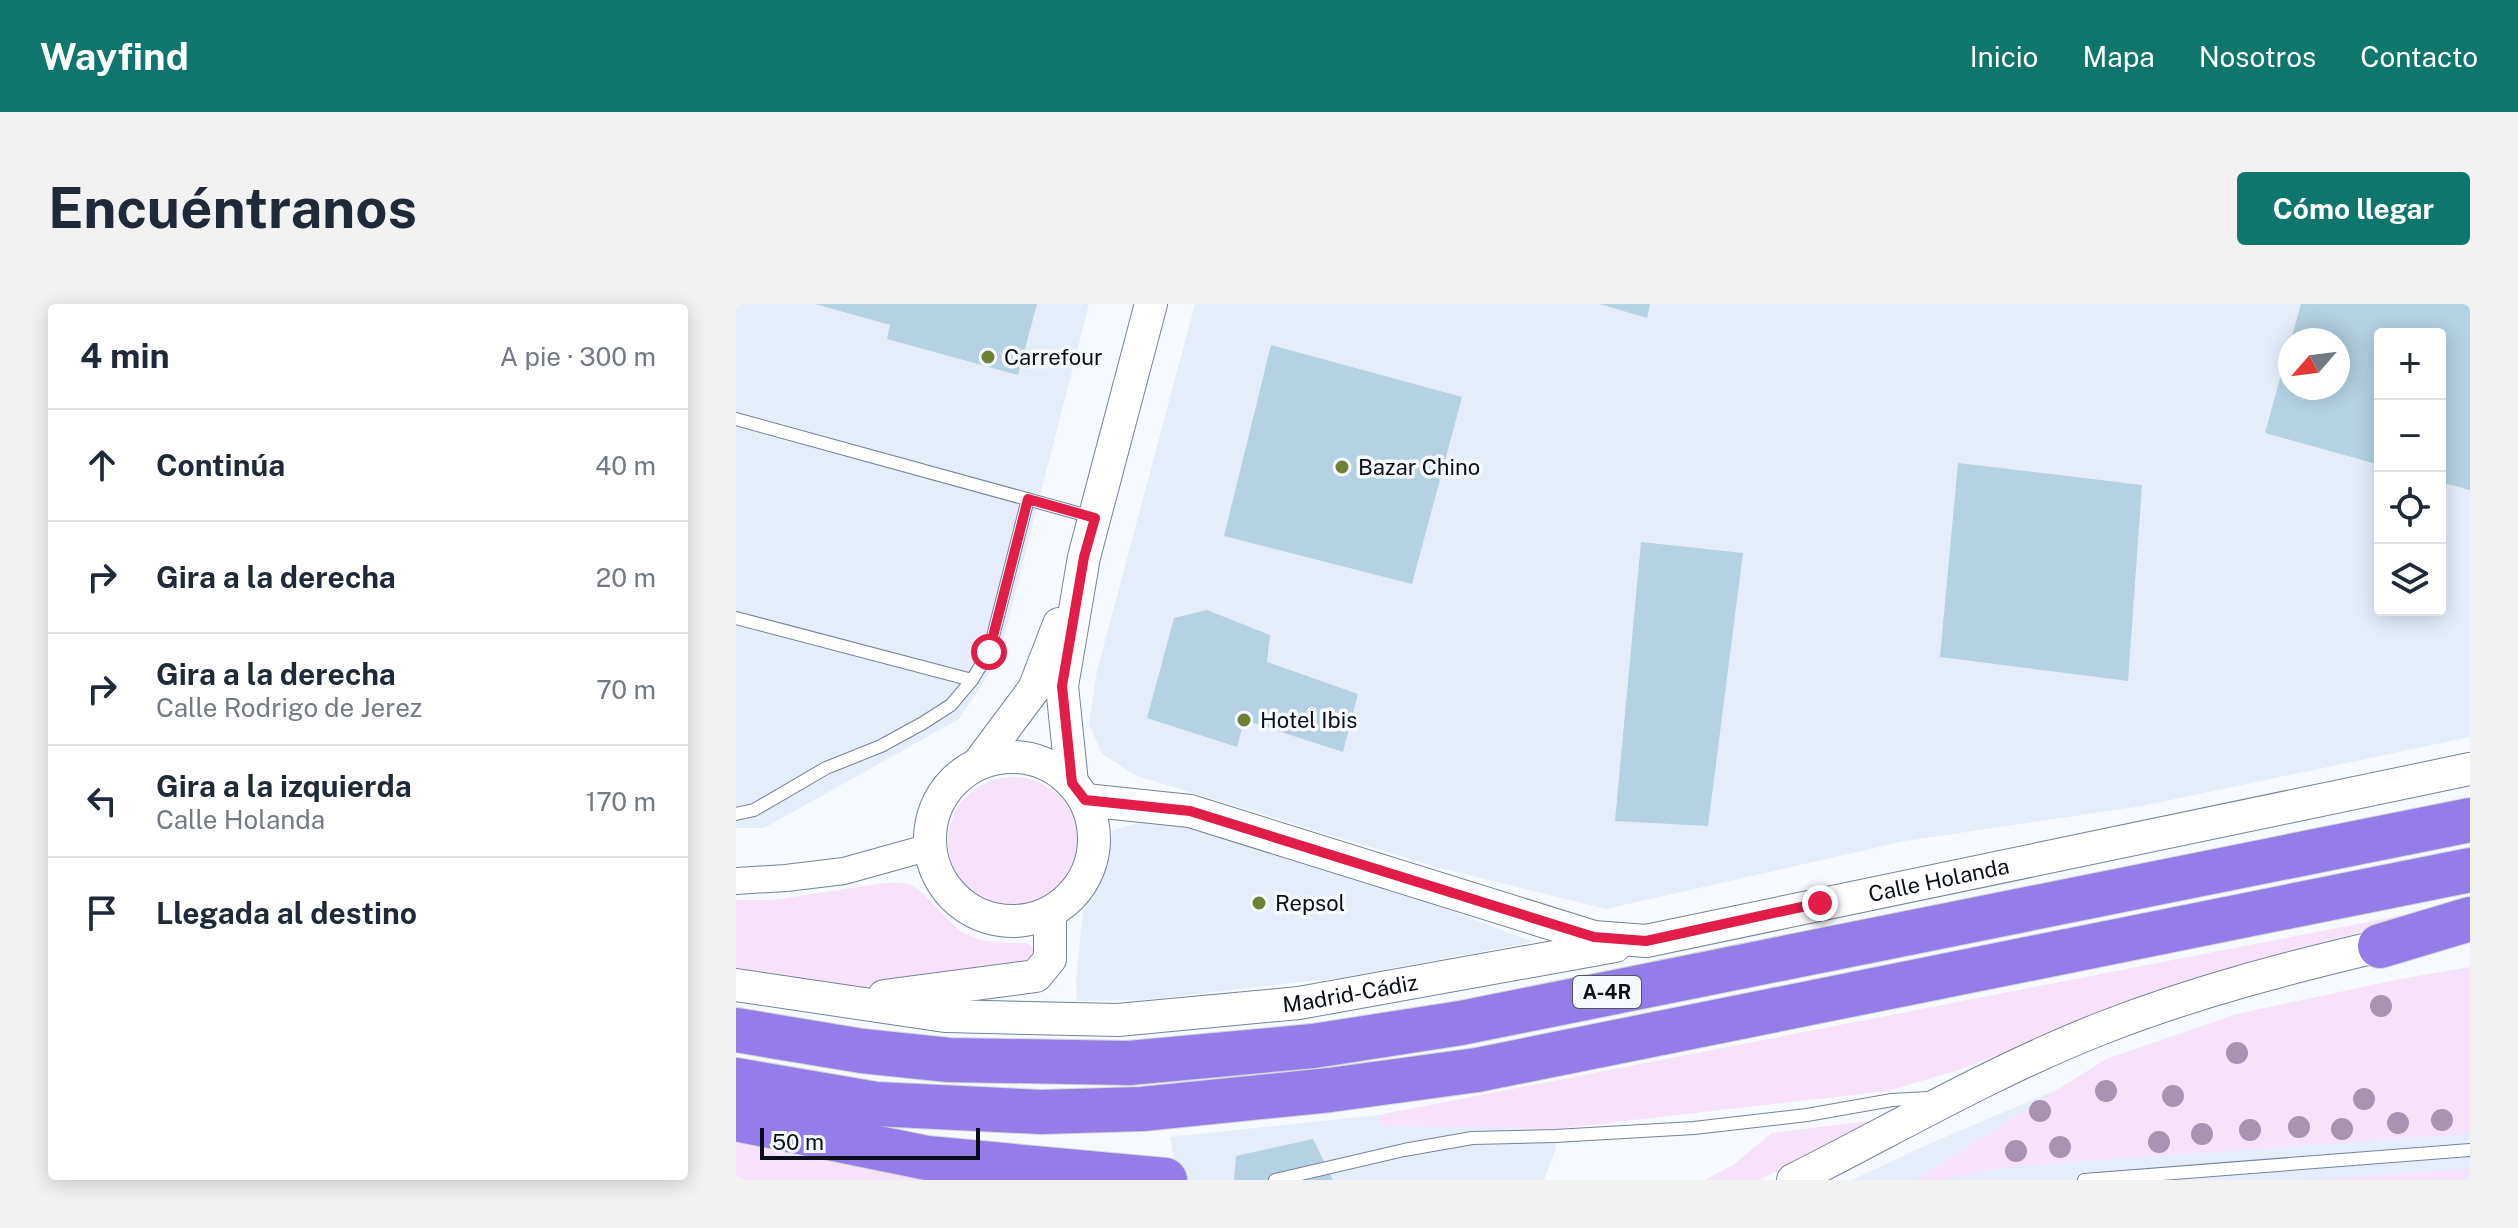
<!DOCTYPE html>
<html lang="es">
<head>
<meta charset="utf-8">
<style>
  :root { --surface:#fff; --page:#f2f2f3; --text:#1f2937; --muted:#747a83; --line:#e0e1e3; --accent:#0f766e }
  body { margin:0; font-family:"Public Sans",sans-serif; background:var(--page); color:var(--text) }
  .controls { position:absolute; right:24px; top:24px; display:grid; overflow:hidden; border-radius:8px; box-shadow:0 4px 20px #0003 }
  .controls button { width:72px; height:72px; display:grid; place-items:center; padding:0; border:0; border-bottom:2px solid var(--line); background:var(--surface); color:var(--text); font:40px sans-serif }
  .compass { position:absolute; left:1542px; top:24px; width:72px; height:72px; border-radius:50%; background:var(--surface); box-shadow:0 4px 20px #0003; rotate:242deg }
  .scale { position:absolute; left:24px; bottom:20px; width:220px; box-sizing:border-box; padding-left:8px; border:4px solid #0a0f18; border-top:0; font-size:22px; line-height:28px; white-space:nowrap; color:#0a0f18; -webkit-text-stroke:6px #f6f9ff; paint-order:stroke }
  .stop { position:absolute; width:24px; height:24px; margin:-18px; border:6px solid #e11d48; border-radius:50%; background:#fff }
  .stop.end { background:#e11d48; border-color:#fff; box-shadow:0 2px 8px #0008 }
  .list { margin:0; padding:0; list-style:none }
  h2 { display:flex; justify-content:space-between; align-items:center; height:104px; margin:0; padding:0 32px; font-size:34px }
  h2 small { font-size:26px; font-weight:400; color:var(--muted) }
  .list li { display:grid; grid-template-columns:52px 1fr auto; gap:24px; align-items:center; box-sizing:border-box; height:112px; padding:0 32px; border-top:2px solid var(--line) }
  .list b { display:block; font-size:30px; white-space:nowrap }
  .list p { margin:0; font-size:26px; white-space:nowrap; color:var(--muted) }
  .list em { font-size:26px; font-style:normal; color:var(--muted) }
  .icon { flex:none; width:44px; height:44px; fill:none; stroke:currentColor; stroke-width:2; stroke-linecap:round; stroke-linejoin:round }
  .map { position:relative; flex:none; width:1734px; height:876px; overflow:hidden; border-radius:8px }
  header { display:flex; align-items:center; gap:48px; box-sizing:border-box; height:112px; padding:0 40px; background:var(--accent); color:#fff }
  header strong { font-size:38px }
  nav { display:flex; gap:44px; margin-inline-start:auto; font-size:28px }
  .intro { display:flex; align-items:center; justify-content:space-between; box-sizing:border-box; height:192px; padding:0 48px }
  h1 { margin:0; font-size:56px }
  .button { padding:20px 36px; border-radius:8px; background:var(--accent); color:#fff; font-size:28px; font-weight:700 }
  main { display:flex; gap:48px; padding:0 48px }
  aside { flex:1; background:var(--surface); border-radius:8px; box-shadow:0 4px 20px #0003 }
  .map>svg:first-child { display:block }
  .built { fill:#e5edfb; fill-rule:evenodd }
  .green { fill:#f6e2fb }
  .building { fill:#b4d2e4 }
  .lines { fill:none; stroke-linecap:round; stroke-linejoin:round }
  .service-casing { stroke:#75829b; stroke-width:14 }
  .minor-casing { stroke:#75829b; stroke-width:28 }
  .tertiary-casing { stroke:#75829b; stroke-width:34 }
  .motorway-casing { stroke:#d3d4d5; stroke-width:46 }
  .service { stroke:#fff; stroke-width:12 }
  .minor { stroke:#fff; stroke-width:26 }
  .tertiary { stroke:#fff; stroke-width:32 }
  .motorway { stroke:#947ce9; stroke-width:44 }
  .tree { fill:#a893b3 }
  .route { stroke:#e11d48; stroke-width:10 }
  .poi-dot { fill:#6b8234; stroke:#f6f9ff; stroke-width:3 }
  .labels { text-anchor:middle; stroke-width:7; stroke-linejoin:round; paint-order:stroke }
  .shield { fill:#f6f9ff; stroke:#51555d; stroke-width:2 }
  .shield-label { font-size:20px; font-weight:bold; fill:#0a0f18 }
  .poi-label { font-size:22px; fill:#0a0f18; stroke:#f6f9ff; text-anchor:start }
  .street-label { font-size:22px; fill:#0a0f18; stroke:#f6f9ff }
</style>
</head>
<body>
<header>
<strong>Wayfind</strong>
<nav><a>Inicio</a><a>Mapa</a><a>Nosotros</a><a>Contacto</a></nav>
</header>
<div class="intro"><h1>Encuéntranos</h1><a class="button">Cómo llegar</a></div>
<main>
<aside>
<h2>4 min<small>A pie · 300 m</small></h2>
<ul class="list">
<li><svg class="icon" aria-label="ahead" viewBox="0 0 24 24"><path d="M12 20V5M6 11l6-6 6 6"/></svg><div><b>Continúa</b></div><em>40 m</em></li>
<li><svg class="icon" aria-label="right" viewBox="0 0 24 24"><path d="M7 20v-9h11M14 6l5 5-5 5"/></svg><div><b>Gira a la derecha</b></div><em>20 m</em></li>
<li><svg class="icon" aria-label="right" viewBox="0 0 24 24"><path d="M7 20v-9h11M14 6l5 5-5 5"/></svg><div><b>Gira a la derecha</b><p>Calle Rodrigo de Jerez</p></div><em>70 m</em></li>
<li><svg class="icon" aria-label="left" viewBox="0 0 24 24"><path d="M17 20v-9H6M10 6l-5 5 5 5"/></svg><div><b>Gira a la izquierda</b><p>Calle Holanda</p></div><em>170 m</em></li>
<li><svg class="icon" aria-label="arrive" viewBox="0 0 24 24"><path d="M6 21V4h12l-3 4 3 4H6"/></svg><div><b>Llegada al destino</b></div></li>
</ul>
</aside>
<div class="map">
<svg width="1734" height="876" viewBox="0 0 1734 876">
  <rect width="100%" height="100%" fill="#f6f9ff"/>
  <g class="built">
    <path d="M0,0H353L262,356L223,415L28,524H0Z"/>
    <path d="M459,0H1734V433L1406,502L1169,537L870,605L700,563L401,472L366,450L353,420L361,367ZM1644,30H1704V306H1644ZM1554,36H1602V84H1554Z"/>
    <path d="M424,513L679,593L797,638L608,673L409,696L341,697L340,678L347,605L364,575L377,526Z"/>
    <path d="M1734,670V876H1116L1195,839L1383,759Z"/>
    <path d="M643,811L645,822L819,825L820,844L808,876H441L434,833Z"/>
  </g>
  <g class="green">
    <circle cx="277" cy="538" r="65"/>
    <path d="M149,579C157,579 167,578 174,581C192,589 207,614 225,627C245,640 268,639 291,639L302,648L300,661L186,682L80,685L0,671V596H36Z"/>
    <path d="M1734,598L1441,679L1226,765L1151,787L819,825L645,822L643,811Z"/>
    <path d="M1734,663V830L1280,862L1203,876H1179L1370,755L1501,710L1659,676Z"/>
    <path d="M1148,815L1023,876H969L997,861L1036,829Z"/>
    <path d="M0,830L191,876H10L0,873Z"/>
    <path d="M1734,865V876H1568Z"/>
  </g>
  <g class="building">
    <path d="M79,0H301L282,71L151,35L154,21Z"/>
    <path d="M864,0H914L911,14Z"/>
    <path d="M1565,0H1734V186L1704,178V30H1644V161L1529,129L1553,42L1554,84H1602V36H1555Z"/>
    <path d="M535,41L726,93L676,280L488,232Z"/>
    <path d="M1222,159L1406,181L1392,377L1204,353Z"/>
    <path d="M905,238L1007,249L972,522L879,517Z"/>
    <path d="M471,306L534,331L531,358L622,390L607,448L508,416L501,443L411,414L438,314Z"/>
    <path d="M577,835L597,876H498L500,852Z"/>
  </g>
  <g class="lines">
    <defs>
      <g id="service">
        <path d="M0,115L356,213"/>
        <path d="M0,314L236,376"/>
        <path d="M0,510L18,506L90,464L145,442L187,419L215,401L236,376L253,348L292,195"/>
        <path d="M539,876L668,846L736,834L819,832L958,824L1071,811L1156,796L1193,794"/>
        <path d="M1348,876L1734,846"/>
      </g>
      <path id="minor" d="M0,577L50,574L108,567L194,543"/>
      <g id="tertiary">
        <circle cx="276" cy="535" r="82"/>
        <path d="M242,460L298,385L323,320"/>
        <path d="M336,479L326,382L348,253L415,0"/>
        <path id="s1" d="M349,496L454,507L858,633L910,637L1734,465"/>
        <path id="s2" d="M0,681L209,712L382,716L563,699L879,642"/>
        <path d="M148,692L300,672L314,655V609"/>
        <path d="M1057,876C1160,824 1261,765 1369,723C1459,688 1551,664 1644,642L1663,639"/>
      </g>
      <g id="motorway">
        <path d="M1644,642L1734,615"/>
        <path d="M0,726L126,747L213,756L393,759L577,742L725,719L1734,516"/>
        <path d="M0,776L140,800L305,808L406,805L594,786L741,766L1734,566"/>
        <path d="M0,815L191,854L429,876"/>
      </g>
    </defs>
    <use href="#service" class="service-casing"/>
    <use href="#minor" class="minor-casing"/>
    <use href="#tertiary" class="tertiary-casing"/>
    <use href="#motorway" class="motorway-casing"/>
    <use href="#service" class="service"/>
    <use href="#minor" class="minor"/>
    <use href="#tertiary" class="tertiary"/>
    <use href="#motorway" class="motorway"/>
  </g>
  <g class="tree">
    <circle cx="1645" cy="702" r="11"/>
    <circle cx="1501" cy="749" r="11"/>
    <circle cx="1370" cy="787" r="11"/>
    <circle cx="1437" cy="792" r="11"/>
    <circle cx="1628" cy="795" r="11"/>
    <circle cx="1304" cy="807" r="11"/>
    <circle cx="1706" cy="816" r="11"/>
    <circle cx="1662" cy="819" r="11"/>
    <circle cx="1563" cy="823" r="11"/>
    <circle cx="1606" cy="825" r="11"/>
    <circle cx="1514" cy="826" r="11"/>
    <circle cx="1466" cy="830" r="11"/>
    <circle cx="1423" cy="838" r="11"/>
    <circle cx="1324" cy="843" r="11"/>
    <circle cx="1280" cy="847" r="11"/>
  </g>
  <g class="lines">
    <path class="route" d="M253,348L292,195L359,214L348,253L326,382L336,479L349,496L454,507L858,633L910,637L1084,599"/>
  </g>
  <g class="poi-dot">
    <circle cx="252" cy="53" r="8"/>
    <circle cx="606" cy="163" r="8"/>
    <circle cx="508" cy="416" r="8"/>
    <circle cx="523" cy="599" r="8"/>
  </g>
  <g class="labels">
    <rect class="shield" x="837" y="672" width="68" height="32" rx="6"/>
    <g class="shield-label">
      <text x="871" y="695">A-4R</text>
    </g>
    <g class="poi-label">
      <text x="268" y="61">Carrefour</text>
      <text x="622" y="171">Bazar Chino</text>
      <text x="524" y="424">Hotel Ibis</text>
      <text x="539" y="607">Repsol</text>
    </g>
    <g class="street-label">
      <text dy="8" stroke="none"><textPath href="#s1" startOffset="880">Calle Holanda</textPath></text>
      <text dy="8" stroke="none"><textPath href="#s2" startOffset="618">Madrid-Cádiz</textPath></text>
    </g>
  </g>
</svg>
<div class="controls">
<button>+</button>
<button>−</button>
<button><svg class="icon" aria-label="locate" viewBox="0 0 24 24"><circle cx="12" cy="12" r="6"/><path d="M12 2v4M12 18v4M2 12h4M18 12h4"/></svg></button>
<button><svg class="icon" aria-label="layers" viewBox="0 0 24 24"><path d="M12 4l9 5-9 5-9-5zM3 14l9 5 9-5"/></svg></button>
</div>
<svg class="compass" viewBox="-18 -18 36 36"><path d="M0-13l5 13h-10z" fill="#e53935"/><path d="M0 13l5-13h-10z" fill="#747a83"/></svg>
<div class="scale">50 m</div>
<div class="stop" style="left:253px;top:348px"></div>
<div class="stop end" style="left:1084px;top:599px"></div>
</div>
</main>
</body>
</html>
